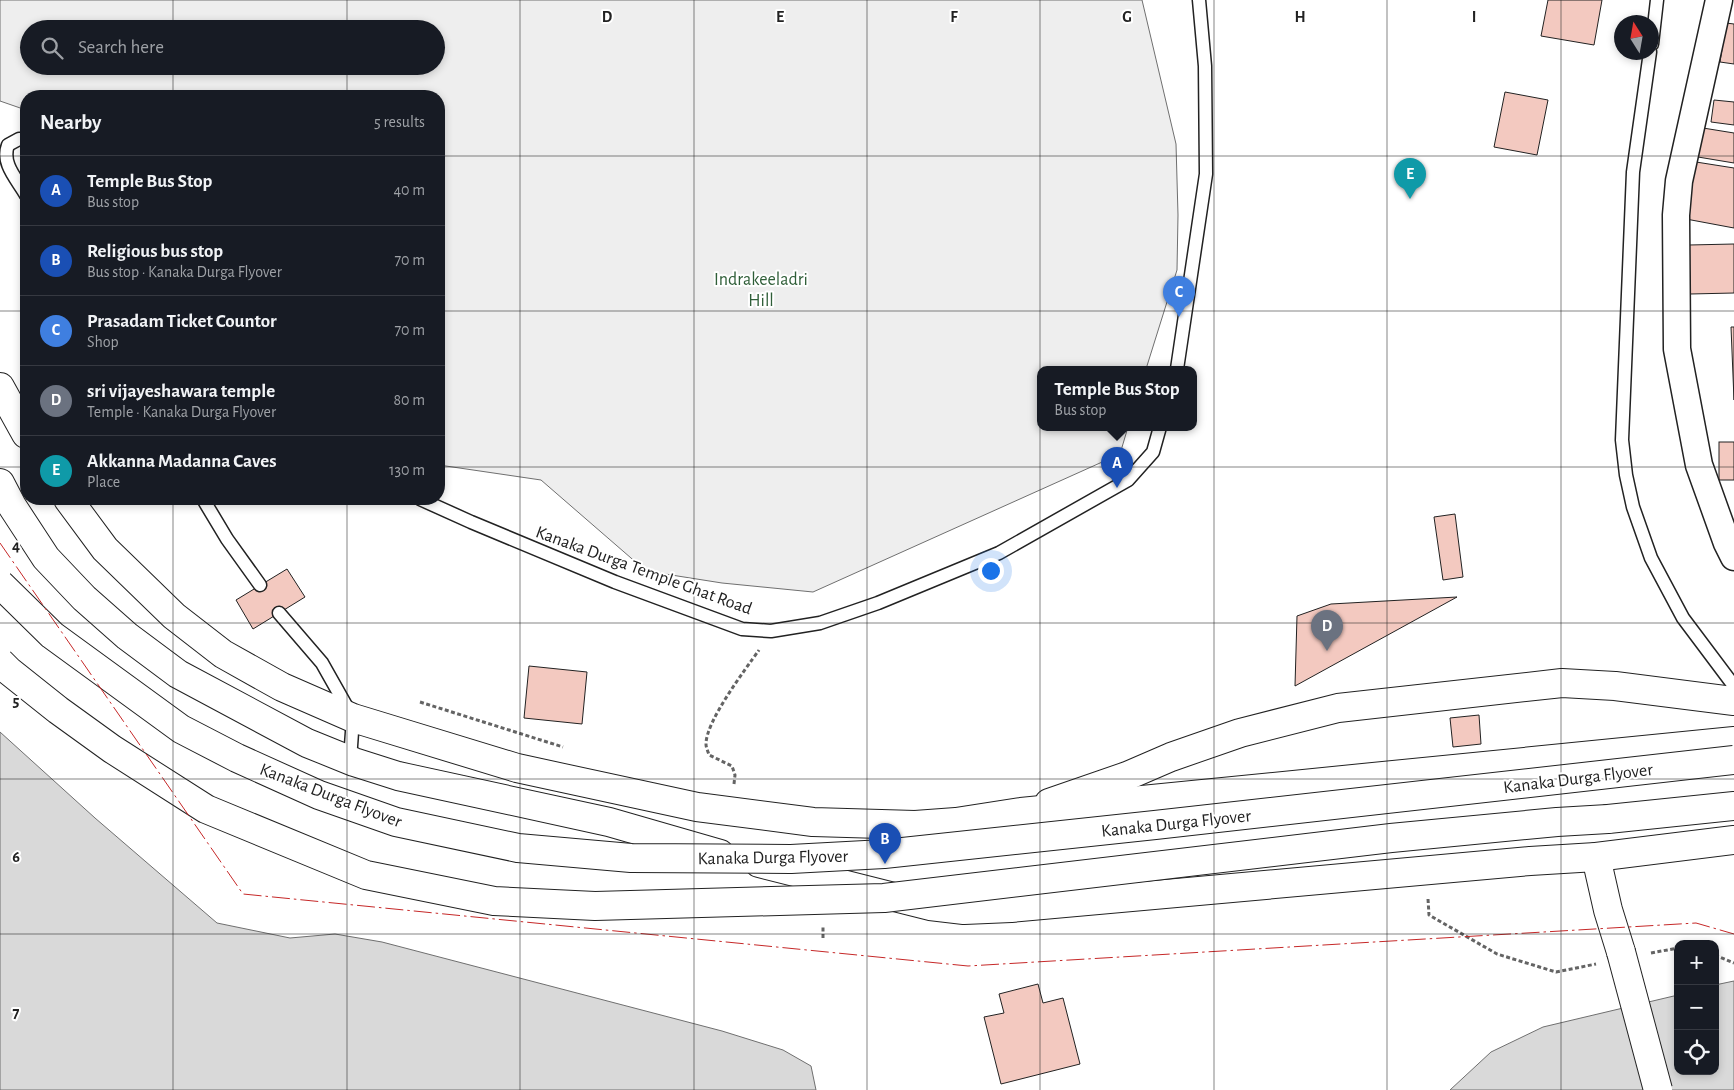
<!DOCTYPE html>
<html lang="en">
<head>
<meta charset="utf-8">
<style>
  :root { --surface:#171b24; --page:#20242c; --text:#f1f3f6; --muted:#9ea1a6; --line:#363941; --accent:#c62828 }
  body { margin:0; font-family:"Alegreya Sans",sans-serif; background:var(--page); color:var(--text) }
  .controls { position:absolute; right:15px; bottom:15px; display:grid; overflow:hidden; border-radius:10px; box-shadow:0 2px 8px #0003 }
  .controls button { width:45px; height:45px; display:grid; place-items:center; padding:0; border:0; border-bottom:1px solid var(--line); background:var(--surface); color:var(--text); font:25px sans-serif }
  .compass { position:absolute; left:1614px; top:15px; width:45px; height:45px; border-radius:50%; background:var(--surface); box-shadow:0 2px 8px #0003; rotate:349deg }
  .you { position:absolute; left:990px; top:570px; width:18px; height:18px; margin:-12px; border:4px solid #fff; border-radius:50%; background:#1a73e8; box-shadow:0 0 0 8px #1a73e833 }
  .badge { display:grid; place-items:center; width:32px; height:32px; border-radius:50%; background:var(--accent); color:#fff; font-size:16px; font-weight:700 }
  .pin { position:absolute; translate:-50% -41px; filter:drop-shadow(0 1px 2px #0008) }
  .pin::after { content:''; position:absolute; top:26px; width:18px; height:15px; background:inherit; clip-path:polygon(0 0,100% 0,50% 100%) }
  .popup { position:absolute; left:1037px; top:366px; width:160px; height:65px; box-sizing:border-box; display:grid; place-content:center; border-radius:10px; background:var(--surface); filter:drop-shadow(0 1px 4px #0005); font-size:16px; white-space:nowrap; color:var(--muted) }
  .popup b { font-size:19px; color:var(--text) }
  .popup::after { content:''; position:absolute; left:50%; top:100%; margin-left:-10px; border:10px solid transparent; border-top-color:var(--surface) }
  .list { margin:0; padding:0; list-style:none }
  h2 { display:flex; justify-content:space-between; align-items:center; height:65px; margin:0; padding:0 20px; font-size:21px }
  h2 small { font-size:16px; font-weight:400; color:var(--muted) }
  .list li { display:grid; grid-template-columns:32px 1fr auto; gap:15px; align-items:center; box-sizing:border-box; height:70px; padding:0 20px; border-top:1px solid var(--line) }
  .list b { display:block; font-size:19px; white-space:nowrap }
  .list p { margin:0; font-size:16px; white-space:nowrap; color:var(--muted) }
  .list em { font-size:16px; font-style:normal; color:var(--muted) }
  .icon { flex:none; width:28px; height:28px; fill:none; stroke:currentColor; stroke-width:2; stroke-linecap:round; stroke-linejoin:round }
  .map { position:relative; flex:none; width:1734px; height:1090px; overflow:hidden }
  .search { position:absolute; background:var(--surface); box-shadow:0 2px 8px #0003; left:20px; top:20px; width:425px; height:55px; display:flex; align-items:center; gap:12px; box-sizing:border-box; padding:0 18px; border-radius:28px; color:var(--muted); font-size:19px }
  .panel { position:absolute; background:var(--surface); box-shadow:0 2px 8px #0003; left:20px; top:90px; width:425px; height:415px; border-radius:20px }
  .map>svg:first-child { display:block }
  .green { fill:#eee; stroke:#6f6f6f; fill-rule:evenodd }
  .water { fill:#d9d9d9; stroke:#6f6f6f }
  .building { fill:#f3c9c0; stroke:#222 }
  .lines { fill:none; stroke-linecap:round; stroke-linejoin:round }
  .lane-casing { stroke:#222; stroke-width:15 }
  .street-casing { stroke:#222; stroke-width:29 }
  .secondary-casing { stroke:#222; stroke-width:30 }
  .primary-casing { stroke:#222; stroke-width:30 }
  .highway-casing { stroke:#222; stroke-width:30 }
  .path { stroke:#646464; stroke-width:3; stroke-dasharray:4 2.5; stroke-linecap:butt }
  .lane { stroke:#fff; stroke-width:12 }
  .street { stroke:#fff; stroke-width:26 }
  .secondary { stroke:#fff; stroke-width:28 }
  .primary { stroke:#fff; stroke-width:28 }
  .highway { stroke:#fff; stroke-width:28 }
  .primary-bridge-casing { stroke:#222; stroke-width:30; stroke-linecap:butt }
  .highway-bridge-casing { stroke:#222; stroke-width:30; stroke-linecap:butt }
  .primary-bridge { stroke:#fff; stroke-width:28 }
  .highway-bridge { stroke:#fff; stroke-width:28 }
  .power { stroke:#c62828; stroke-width:1; stroke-dasharray:18 4 2.5 4; stroke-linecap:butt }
  .grid { fill:none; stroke:#222; stroke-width:1; stroke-opacity:0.55 }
  .labels { text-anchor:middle; stroke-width:4; stroke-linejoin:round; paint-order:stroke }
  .park-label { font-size:18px; fill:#2f5e38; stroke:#fff }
  .street-label { font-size:18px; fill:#222; stroke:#fff }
  .grid-label { font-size:16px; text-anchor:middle; font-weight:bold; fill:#222; stroke:#fff; stroke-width:4; stroke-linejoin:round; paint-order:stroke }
</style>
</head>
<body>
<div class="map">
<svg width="1734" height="1090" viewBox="0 0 1734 1090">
  <rect width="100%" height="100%" fill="#fff"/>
  <path class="green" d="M0,0H1142L1176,144L1178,215L1177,270L1146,369H1041V427H1128L1120,454L813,592L722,583L646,571L541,480L439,465V96H26V110L0,101ZM29,29H436V66H29Z"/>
  <g class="water">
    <path d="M0,732L95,818L217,923L290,938L335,934L382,942L722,1031L783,1050L811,1066L816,1090H0Z"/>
    <path d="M1734,981V1090H1450L1491,1052L1543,1027L1678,995V1071H1715V985Z"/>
  </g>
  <g class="building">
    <path d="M1548,0H1602L1594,45L1541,36Z"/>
    <path d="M1726,23L1734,24V64L1720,62Z"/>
    <path d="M1505,92L1548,100L1537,155L1494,147Z"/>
    <path d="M1714,100L1734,102V125L1711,122Z"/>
    <path d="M1703,128L1734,133V163L1698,157Z"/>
    <path d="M1696,162L1734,168V228L1686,219Z"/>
    <path d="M1734,244V293L1690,294L1689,245Z"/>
    <path d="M1731,327H1734V400Z"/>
    <rect x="1719" y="442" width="15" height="38"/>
    <path d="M1455,514L1463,577L1443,580L1434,517Z"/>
    <path d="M287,569L305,597L253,629L236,600Z"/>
    <path d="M1457,597L1295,686L1297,616L1331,604Z"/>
    <path d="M529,666L587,672L582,724L524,718Z"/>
    <path d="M1479,715L1481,744L1453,747L1450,718Z"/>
    <path d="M1038,984L1043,1003L1063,998L1080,1064L1001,1084L984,1017L1004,1013L999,994Z"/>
  </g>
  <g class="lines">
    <defs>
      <g id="lane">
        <path d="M1652,44L1657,0"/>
        <path d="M1650,52L1633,172L1622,440L1626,475L1633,507L1651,558L1683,618L1734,686"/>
        <path d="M26,140L19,139L8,145C1,164 17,179 26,195"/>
        <path d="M1177,369L1206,174L1205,66L1199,0"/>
        <path d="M203,499L227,539L260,585"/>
        <path d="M420,499L471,522L615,582L742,629L771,631L820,623L878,603L999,553L1128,480L1153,452L1160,427"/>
        <path d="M279,613L322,663L353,718L350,760"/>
      </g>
      <path id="street" d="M1719,0L1679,181L1676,215L1677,349L1699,465L1727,543L1734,557"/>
      <path id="secondary" d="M1049,803L1127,776L1171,757L1240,733L1338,708L1562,683L1615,686L1734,701"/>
      <g id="primary">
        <path d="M0,387L26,434"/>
        <path d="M0,483L12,506L46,558L84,598L127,636L178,674L307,743L354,762L398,776L609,822L720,854"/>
        <path d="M68,499L105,549L174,616L223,654L282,687L353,718L517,768L697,807L813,822L915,825L956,822L1021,812L1734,741"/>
        <path d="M1596,857L1608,910L1621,952"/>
        <path d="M759,863L930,906L964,910L1011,908L1530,861L1596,857L1734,840"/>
      </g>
      <path id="highway" d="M1608,819L1734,806"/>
    </defs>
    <use href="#lane" class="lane-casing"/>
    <use href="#street" class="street-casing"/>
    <use href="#secondary" class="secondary-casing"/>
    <use href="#primary" class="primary-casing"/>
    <use href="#highway" class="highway-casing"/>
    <g class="path">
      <path d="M420,702L563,747"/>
      <path d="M734,784L735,775L732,766L709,755C708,751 706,748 706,744C706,721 745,670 759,650"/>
      <path d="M1428,899L1429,915L1497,954L1556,972L1596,964"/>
      <path d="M823,938V926"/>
      <path d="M1651,953L1678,948"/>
      <path d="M1715,955L1734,963"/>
    </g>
    <use href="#lane" class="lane"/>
    <use href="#street" class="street"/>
    <use href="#secondary" class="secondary"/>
    <use href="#primary" class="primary"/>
    <use href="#highway" class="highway"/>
    <defs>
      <path id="primary-bridge" d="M1621,952L1658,1090"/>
      <g id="highway-bridge">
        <path d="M0,584L52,635L181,729L237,758L319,795L396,822L518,848L631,858L791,859L884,854L1155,825L1734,760"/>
        <path d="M0,662L9,671L58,710L112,749L206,809L366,875L494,901L595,906L884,898L1391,838L1557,822L1608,819"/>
      </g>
    </defs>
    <use href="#primary-bridge" class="primary-bridge-casing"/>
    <use href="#highway-bridge" class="highway-bridge-casing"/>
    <use href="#primary-bridge" class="primary-bridge"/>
    <use href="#highway-bridge" class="highway-bridge"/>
    <path class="power" d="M0,543L243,894L968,966L1696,923L1734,934"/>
  </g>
  <path class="grid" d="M173,0V29M347,0V29M520,0V1090M694,0V1090M867,0V1090M1040,0V1090M1214,0V1090M1387,0V1090M1561,0V1090M173,66V96M347,66V96M0,156H26M439,156H1734M0,311H26M439,311H1734M0,467H26M439,467H1734M173,499V1090M347,499V1090M0,623H1734M0,779H1734M0,934H1734"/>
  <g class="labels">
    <g class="park-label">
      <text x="761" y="285">Indrakeeladri<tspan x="761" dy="21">Hill</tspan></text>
    </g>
    <g class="street-label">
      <text transform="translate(644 570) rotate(20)" y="6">Kanaka Durga Temple Ghat Road</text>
      <text transform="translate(1578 778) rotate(-7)" y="6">Kanaka Durga Flyover</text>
      <text transform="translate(331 795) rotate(21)" y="6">Kanaka Durga Flyover</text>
      <text transform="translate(1176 823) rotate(-6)" y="6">Kanaka Durga Flyover</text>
      <text transform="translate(773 857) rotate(-1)" y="6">Kanaka Durga Flyover</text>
    </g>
  </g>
  <g class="grid-label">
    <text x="607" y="22">D</text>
    <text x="780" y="22">E</text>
    <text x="954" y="22">F</text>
    <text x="1127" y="22">G</text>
    <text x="1300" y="22">H</text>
    <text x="1474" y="22">I</text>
    <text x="16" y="551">4</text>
    <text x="16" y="706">5</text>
    <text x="16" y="862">6</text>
    <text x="16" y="1018">7</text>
  </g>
</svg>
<div class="controls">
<button>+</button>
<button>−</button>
<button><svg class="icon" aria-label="locate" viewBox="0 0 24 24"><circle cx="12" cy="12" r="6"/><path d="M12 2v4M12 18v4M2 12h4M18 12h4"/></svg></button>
</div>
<svg class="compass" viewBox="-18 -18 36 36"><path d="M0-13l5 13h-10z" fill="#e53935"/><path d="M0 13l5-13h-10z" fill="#9ea1a6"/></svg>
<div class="you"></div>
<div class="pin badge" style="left:1117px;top:488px;background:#1a4fb4">A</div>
<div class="popup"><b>Temple Bus Stop</b>Bus stop</div>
<div class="pin badge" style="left:885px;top:864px;background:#1a4fb4">B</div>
<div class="pin badge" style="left:1179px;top:317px;background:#3f7fe0">C</div>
<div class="pin badge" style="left:1327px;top:651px;background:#6b7280">D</div>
<div class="pin badge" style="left:1410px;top:199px;background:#0f9aa8">E</div>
<div class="search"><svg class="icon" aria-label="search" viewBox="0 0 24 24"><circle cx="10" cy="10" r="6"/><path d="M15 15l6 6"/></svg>Search here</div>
<section class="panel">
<h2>Nearby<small>5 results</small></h2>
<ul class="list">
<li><span class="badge" style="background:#1a4fb4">A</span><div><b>Temple Bus Stop</b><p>Bus stop</p></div><em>40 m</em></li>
<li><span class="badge" style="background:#1a4fb4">B</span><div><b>Religious bus stop</b><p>Bus stop · Kanaka Durga Flyover</p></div><em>70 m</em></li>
<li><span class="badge" style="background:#3f7fe0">C</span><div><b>Prasadam Ticket Countor</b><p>Shop</p></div><em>70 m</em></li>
<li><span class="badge" style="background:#6b7280">D</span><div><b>sri vijayeshawara temple</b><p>Temple · Kanaka Durga Flyover</p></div><em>80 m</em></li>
<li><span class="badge" style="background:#0f9aa8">E</span><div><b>Akkanna Madanna Caves</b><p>Place</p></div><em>130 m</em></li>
</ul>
</section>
</div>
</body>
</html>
